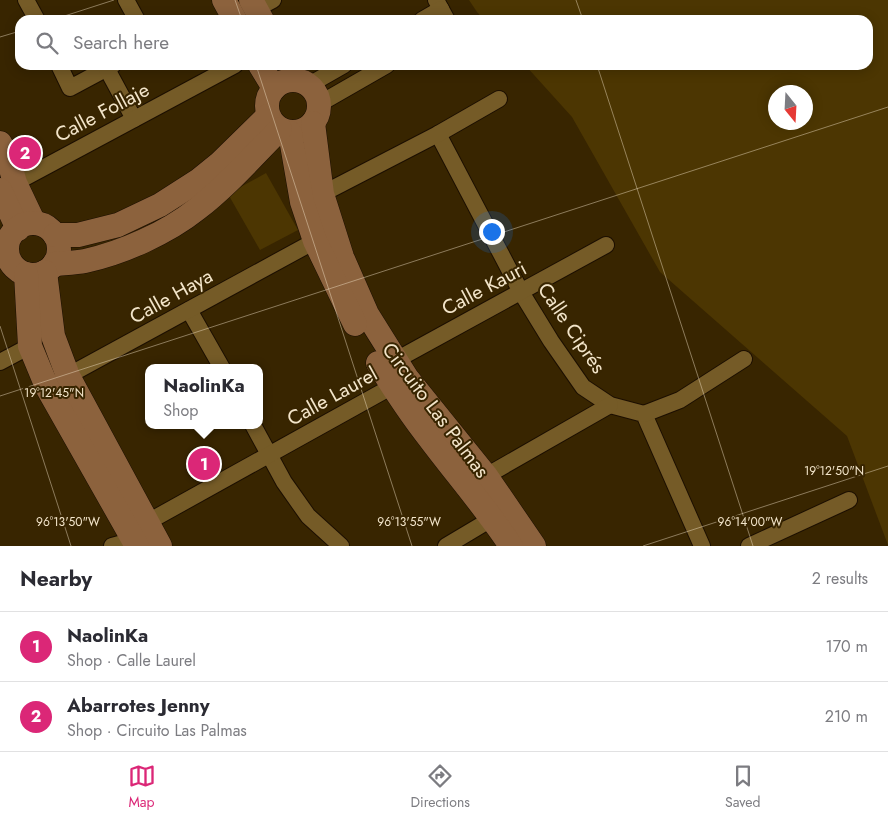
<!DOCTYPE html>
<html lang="en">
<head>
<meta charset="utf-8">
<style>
  :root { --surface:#fff; --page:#f7f7f7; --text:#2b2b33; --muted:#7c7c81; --line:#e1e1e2; --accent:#db2777 }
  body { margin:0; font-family:Jost,sans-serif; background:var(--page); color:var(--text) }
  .compass { position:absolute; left:768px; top:85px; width:45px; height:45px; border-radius:50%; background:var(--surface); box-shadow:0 2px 12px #0003; rotate:162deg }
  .you { position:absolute; left:491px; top:231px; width:18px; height:18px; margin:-12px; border:4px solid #fff; border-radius:50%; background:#1a73e8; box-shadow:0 0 0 8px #1a73e833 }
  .badge { display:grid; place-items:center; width:32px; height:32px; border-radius:50%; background:var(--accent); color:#fff; font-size:16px; font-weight:700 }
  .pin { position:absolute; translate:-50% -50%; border:2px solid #fff; box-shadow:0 1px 5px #0006 }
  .popup { position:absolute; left:145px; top:364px; width:118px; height:65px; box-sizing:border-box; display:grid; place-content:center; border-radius:10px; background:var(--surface); filter:drop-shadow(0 1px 4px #0005); font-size:16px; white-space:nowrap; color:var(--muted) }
  .popup b { font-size:19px; color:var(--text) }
  .popup::after { content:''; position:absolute; left:50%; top:100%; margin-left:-10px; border:10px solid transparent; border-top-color:var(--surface) }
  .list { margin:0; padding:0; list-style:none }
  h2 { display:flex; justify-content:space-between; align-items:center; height:65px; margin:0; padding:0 20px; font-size:21px }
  h2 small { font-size:16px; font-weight:400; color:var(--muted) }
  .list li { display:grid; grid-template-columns:32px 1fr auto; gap:15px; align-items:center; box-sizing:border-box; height:70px; padding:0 20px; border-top:1px solid var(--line) }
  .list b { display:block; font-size:19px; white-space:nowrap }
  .list p { margin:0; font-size:16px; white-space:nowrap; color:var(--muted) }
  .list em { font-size:16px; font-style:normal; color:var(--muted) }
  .icon { flex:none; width:28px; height:28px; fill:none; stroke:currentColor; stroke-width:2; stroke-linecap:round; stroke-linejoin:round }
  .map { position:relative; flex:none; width:888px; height:546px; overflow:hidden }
  .search { position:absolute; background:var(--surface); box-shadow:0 2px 12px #0003; left:15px; right:15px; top:15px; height:55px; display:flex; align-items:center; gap:12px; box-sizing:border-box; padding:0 18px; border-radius:15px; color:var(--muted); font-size:19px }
  .sheet { height:205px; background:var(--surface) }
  nav { display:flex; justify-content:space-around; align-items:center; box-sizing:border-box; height:70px; border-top:1px solid var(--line); background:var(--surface); font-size:14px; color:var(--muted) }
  nav a { display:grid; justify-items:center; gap:2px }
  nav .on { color:var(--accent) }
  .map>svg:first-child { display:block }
  .green { fill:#4c3602; fill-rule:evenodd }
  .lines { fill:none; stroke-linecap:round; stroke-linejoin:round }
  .street-casing { stroke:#1c0f00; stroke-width:18 }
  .secondary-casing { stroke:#1c0f00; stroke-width:25 }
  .street { stroke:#755b27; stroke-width:16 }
  .secondary { stroke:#8c623d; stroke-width:24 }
  .ticks { fill:none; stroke:#f3e5ca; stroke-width:1; stroke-opacity:0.45 }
  .labels { text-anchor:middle; stroke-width:4; stroke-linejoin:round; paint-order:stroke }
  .street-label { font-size:20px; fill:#f3e5ca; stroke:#382500 }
  .ticks-label { font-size:12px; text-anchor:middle; fill:#f3e5ca; stroke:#382500; stroke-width:4; stroke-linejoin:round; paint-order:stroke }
</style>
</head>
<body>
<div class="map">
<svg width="888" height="546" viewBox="0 0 888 546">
  <rect width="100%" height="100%" fill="#382500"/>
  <g class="green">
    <path d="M469,0H888V545L847,436L660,272L572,117L525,65H868V20H484L477,12ZM776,92H806V122H776Z"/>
    <path d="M266,173L298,230L260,250L228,194Z"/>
  </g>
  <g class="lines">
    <defs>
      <g id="street">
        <path d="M26,0L37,20"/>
        <path d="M126,0L137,20"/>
        <path d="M436,0L447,20"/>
        <path d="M256,9L273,0"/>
        <path d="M422,20L441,9"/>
        <path d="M59,65L70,88L113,65"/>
        <path d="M107,69L134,119"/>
        <path d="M309,85L344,65"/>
        <path d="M319,104L387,65"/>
        <path d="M438,134L521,292L551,341L583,387L610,405L644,414L702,546"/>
        <path d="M15,183L235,65"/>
        <path d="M322,194L438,134L499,99"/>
        <path d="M189,310L222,368"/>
        <path d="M0,362L30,346"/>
        <path d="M387,365L606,245"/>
        <path d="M60,380L315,241"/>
        <path d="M644,414L680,400L744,359"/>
        <path d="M253,425L284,482L308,516L341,546"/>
        <path d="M486,476L610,405"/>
        <path d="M146,523L400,382"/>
        <path d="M112,546L134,540"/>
        <path d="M446,546L493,518"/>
        <path d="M749,546L849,500"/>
      </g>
      <g id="secondary">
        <path d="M224,0L235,20"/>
        <path d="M251,0L262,20"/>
        <path d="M260,65L274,88"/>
        <circle cx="293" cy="106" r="26"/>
        <path d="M313,123L322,194L342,257L367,314L407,378L486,476L534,546"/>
        <path d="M290,133L302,202L315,241L355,324"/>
        <path d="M0,143L7,155L15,183L34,223"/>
        <path d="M0,190L18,229"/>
        <circle cx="33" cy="249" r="26"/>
        <path d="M55,235H78L118,225L160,205L199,180L220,163L268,116"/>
        <path d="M54,264C64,263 75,263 85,261C122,253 167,233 197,209C227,186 253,156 280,129"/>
        <path d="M45,272L53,336L68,376L160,546"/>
        <path d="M26,274L30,346L47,387L137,546"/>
        <path d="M378,363C394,389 411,415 430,439C457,475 486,508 511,546"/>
      </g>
    </defs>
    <use href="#street" class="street-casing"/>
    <use href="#secondary" class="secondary-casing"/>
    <use href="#street" class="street"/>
    <use href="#secondary" class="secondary"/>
  </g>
  <path class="ticks" d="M235,0L242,20M576,0L583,20M52,20L114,0M0,37L20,31M256,65L412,546M597,65L753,546M0,326L71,546M0,396L888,107M643,546L888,466"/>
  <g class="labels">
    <g class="street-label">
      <text transform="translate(102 112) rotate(-28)" y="7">Calle Follaje</text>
      <text transform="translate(484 288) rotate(-28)" y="7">Calle Kauri</text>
      <text transform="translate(171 296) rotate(-29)" y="7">Calle Haya</text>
      <text transform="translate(572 328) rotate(56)" y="7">Calle Ciprés</text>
      <text transform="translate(332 396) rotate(-29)" y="7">Calle Laurel</text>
      <text transform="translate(436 410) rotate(53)" y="7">Circuito Las Palmas</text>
    </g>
  </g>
  <g class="ticks-label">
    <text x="54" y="397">19°12'45"N</text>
    <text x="834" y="475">19°12'50"N</text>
    <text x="68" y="526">96°13'50"W</text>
    <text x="409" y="526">96°13'55"W</text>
    <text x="750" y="526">96°14'00"W</text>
  </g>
</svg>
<svg class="compass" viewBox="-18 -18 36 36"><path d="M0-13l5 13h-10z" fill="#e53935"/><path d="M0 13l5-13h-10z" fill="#7c7c81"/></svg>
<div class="you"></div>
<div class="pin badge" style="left:204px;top:464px">1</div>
<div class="popup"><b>NaolinKa</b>Shop</div>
<div class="pin badge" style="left:25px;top:153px">2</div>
<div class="search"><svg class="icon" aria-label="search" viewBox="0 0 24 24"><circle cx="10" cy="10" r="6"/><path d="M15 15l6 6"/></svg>Search here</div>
</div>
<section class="sheet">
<h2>Nearby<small>2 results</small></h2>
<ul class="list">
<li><span class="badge">1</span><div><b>NaolinKa</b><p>Shop · Calle Laurel</p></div><em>170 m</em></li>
<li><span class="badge">2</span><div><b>Abarrotes Jenny</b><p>Shop · Circuito Las Palmas</p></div><em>210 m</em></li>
</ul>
</section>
<nav>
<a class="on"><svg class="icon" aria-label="map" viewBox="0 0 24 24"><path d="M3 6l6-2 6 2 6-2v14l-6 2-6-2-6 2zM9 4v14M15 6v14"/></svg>Map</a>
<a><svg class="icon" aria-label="directions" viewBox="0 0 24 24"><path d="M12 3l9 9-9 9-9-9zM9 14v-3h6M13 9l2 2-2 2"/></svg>Directions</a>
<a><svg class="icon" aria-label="saved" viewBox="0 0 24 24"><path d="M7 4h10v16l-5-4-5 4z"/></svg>Saved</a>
</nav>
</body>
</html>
